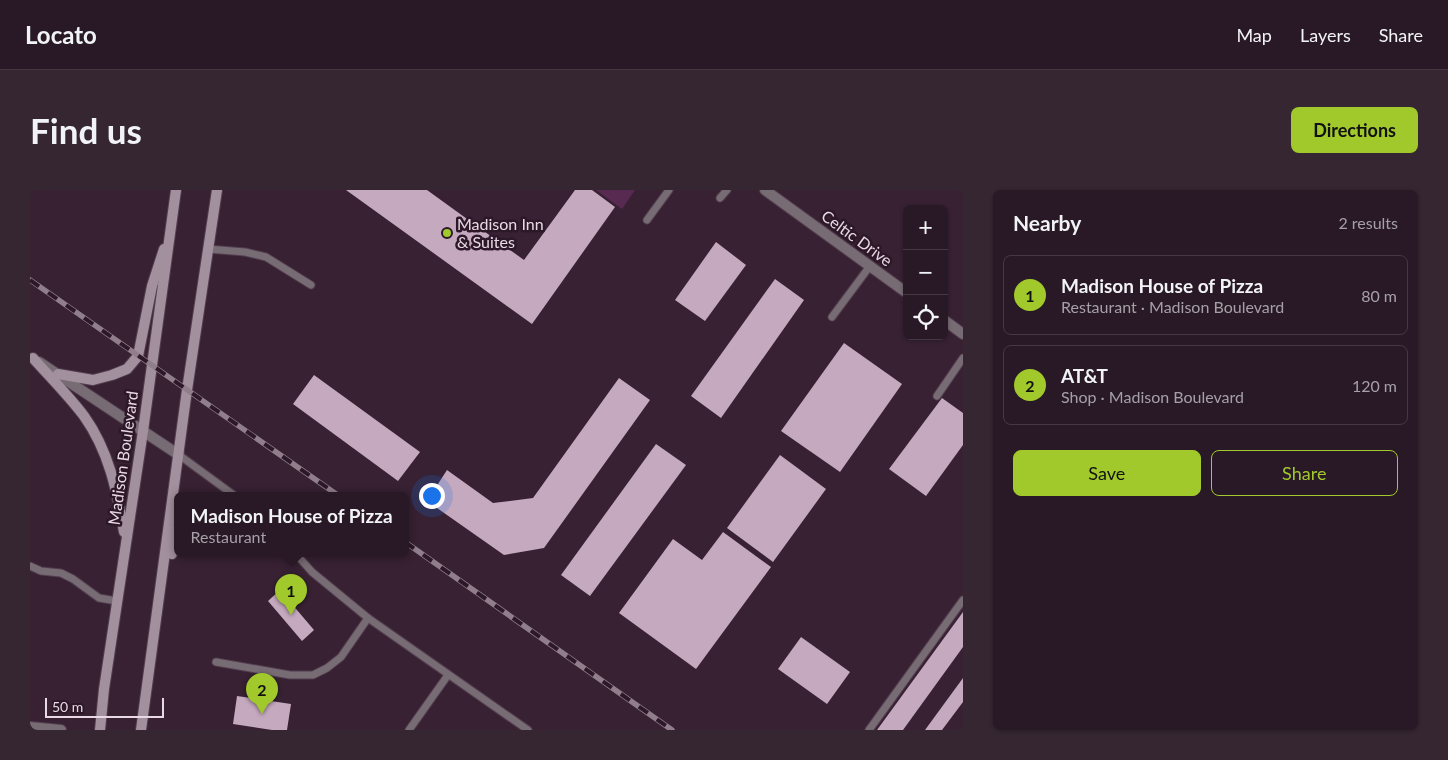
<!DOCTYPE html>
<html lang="en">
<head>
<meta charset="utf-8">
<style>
  :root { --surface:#291926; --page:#352632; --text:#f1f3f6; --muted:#a5a0a7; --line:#453843; --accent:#a1c92b }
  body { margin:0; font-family:Lato,sans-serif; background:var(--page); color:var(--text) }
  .controls { position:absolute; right:15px; top:15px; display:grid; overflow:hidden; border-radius:8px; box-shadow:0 1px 4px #0004 }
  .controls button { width:45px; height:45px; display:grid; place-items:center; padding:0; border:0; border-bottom:1px solid var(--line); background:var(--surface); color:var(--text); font:25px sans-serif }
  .scale { position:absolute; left:15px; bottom:12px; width:119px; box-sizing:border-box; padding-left:5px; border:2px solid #e8d9e4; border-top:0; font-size:14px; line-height:18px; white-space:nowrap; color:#e8d9e4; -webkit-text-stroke:4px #2d1829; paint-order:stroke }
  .you { position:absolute; left:401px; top:305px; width:18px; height:18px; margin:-12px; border:4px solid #fff; border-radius:50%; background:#1a73e8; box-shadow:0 0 0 8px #1a73e833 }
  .badge { display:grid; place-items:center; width:32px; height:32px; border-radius:50%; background:var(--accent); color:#111; font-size:16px; font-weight:700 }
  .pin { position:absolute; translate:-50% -41px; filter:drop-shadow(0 1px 2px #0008) }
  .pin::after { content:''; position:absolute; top:26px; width:18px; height:15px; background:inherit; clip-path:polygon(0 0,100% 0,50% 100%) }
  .popup { position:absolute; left:144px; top:302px; width:235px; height:65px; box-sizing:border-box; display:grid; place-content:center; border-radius:8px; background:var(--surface); filter:drop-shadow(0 1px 4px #0005); font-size:16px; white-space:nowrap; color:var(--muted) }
  .popup b { font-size:19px; color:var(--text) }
  .popup::after { content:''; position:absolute; left:50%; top:100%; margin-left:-10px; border:10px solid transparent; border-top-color:var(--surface) }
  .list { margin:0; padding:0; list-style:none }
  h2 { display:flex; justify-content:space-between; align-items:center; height:65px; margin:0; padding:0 20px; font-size:21px }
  h2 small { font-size:16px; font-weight:400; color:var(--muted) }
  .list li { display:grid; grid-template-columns:32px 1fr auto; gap:15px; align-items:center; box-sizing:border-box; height:80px; margin:0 10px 10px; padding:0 10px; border:1px solid var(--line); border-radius:8px }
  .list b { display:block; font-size:19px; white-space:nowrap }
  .list p { margin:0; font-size:16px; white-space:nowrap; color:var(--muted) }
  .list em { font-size:16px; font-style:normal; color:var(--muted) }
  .actions { display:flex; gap:10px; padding:15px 20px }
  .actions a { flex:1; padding:11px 0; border:1px solid var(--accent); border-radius:8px; text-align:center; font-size:18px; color:var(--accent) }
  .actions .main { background:var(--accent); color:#111 }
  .icon { flex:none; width:28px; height:28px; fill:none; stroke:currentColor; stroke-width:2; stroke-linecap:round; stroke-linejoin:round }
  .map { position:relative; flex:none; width:933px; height:540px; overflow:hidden; border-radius:8px }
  header { display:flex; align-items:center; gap:30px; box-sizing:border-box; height:70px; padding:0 25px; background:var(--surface); border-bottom:1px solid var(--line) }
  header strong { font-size:24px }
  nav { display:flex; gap:28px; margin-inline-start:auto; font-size:18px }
  .intro { display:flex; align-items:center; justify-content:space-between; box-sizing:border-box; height:120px; padding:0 30px }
  h1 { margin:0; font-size:35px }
  .button { padding:12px 22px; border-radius:8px; background:var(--accent); color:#111; font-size:18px; font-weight:700 }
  main { display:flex; gap:30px; padding:0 30px }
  aside { flex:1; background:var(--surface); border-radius:8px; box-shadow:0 1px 4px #0004 }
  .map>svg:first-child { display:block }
  .green { fill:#592a51 }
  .building { fill:#c5a9bf }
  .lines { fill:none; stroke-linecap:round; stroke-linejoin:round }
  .service-casing { stroke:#533e4f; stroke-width:9 }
  .minor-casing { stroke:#533e4f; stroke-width:12 }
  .tertiary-casing { stroke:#533e4f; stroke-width:12 }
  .secondary-casing { stroke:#533e4f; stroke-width:12 }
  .service { stroke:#776b74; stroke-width:7 }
  .minor { stroke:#776b74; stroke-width:10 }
  .tertiary { stroke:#776b74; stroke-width:10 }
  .secondary { stroke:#a3909f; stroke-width:10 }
  .rail-casing { stroke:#917e8d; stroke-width:5.5 }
  .rail { stroke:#2d1829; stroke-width:4; stroke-dasharray:11; stroke-linecap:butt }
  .poi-dot { fill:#a1c92b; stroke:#2d1829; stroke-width:2 }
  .labels { text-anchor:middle; stroke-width:5; stroke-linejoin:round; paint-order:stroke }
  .poi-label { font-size:16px; fill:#e8d9e4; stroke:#2d1829; text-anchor:start }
  .street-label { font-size:16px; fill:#e8d9e4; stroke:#2d1829 }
</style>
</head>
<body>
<header>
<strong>Locato</strong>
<nav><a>Map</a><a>Layers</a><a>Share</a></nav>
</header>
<div class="intro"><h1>Find us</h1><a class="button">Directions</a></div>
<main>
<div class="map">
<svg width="933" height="540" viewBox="0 0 933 540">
  <rect width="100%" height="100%" fill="#372133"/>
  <path class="green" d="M566,0H605L592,19Z"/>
  <g class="building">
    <path d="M316,0H397L494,70L545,0H562L585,17L502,134Z"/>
    <path d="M686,52L716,75L675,131L645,110Z"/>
    <path d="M745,89L774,110L691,228L661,206Z"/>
    <path d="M814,153L872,194L810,282L751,241Z"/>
    <path d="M284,185L390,262L368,291L263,214Z"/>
    <path d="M589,188L620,210L514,358L474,365L397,311L417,280L463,313L503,308Z"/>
    <path d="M912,208L933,223V255L896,306L859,279Z"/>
    <path d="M626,254L656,275L560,406L531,385Z"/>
    <path d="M750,265L796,299L743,372L697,338Z"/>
    <path d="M693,342L741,377L666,479L589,423L643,349L672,370Z"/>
    <path d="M250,400L284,440L272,451L238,411Z"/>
    <path d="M933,422V457L873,540H847Z"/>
    <path d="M771,447L820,482L797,514L748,479Z"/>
    <path d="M933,488V512L912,540H895Z"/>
    <path d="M207,506L261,514L257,540H242L203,534Z"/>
  </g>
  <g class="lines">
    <defs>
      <g id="service">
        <path d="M690,8L697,0"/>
        <path d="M617,30L639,0"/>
        <path d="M178,59L215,62L236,67L281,95"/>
        <path d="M802,127L840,76"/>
        <path d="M907,206L933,168"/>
        <path d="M149,265L205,306"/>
        <path d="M266,364L282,382L338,428L498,540"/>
        <path d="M0,376L11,381L31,383L43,389L69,408L87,411"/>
        <path d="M186,472L260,485H283L297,478L311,467L338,428"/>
        <path d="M379,540L418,485"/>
        <path d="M839,540L933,410"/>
      </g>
      <g id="minor">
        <path d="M735,0L877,103"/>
        <path d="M914,130L933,144"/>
        <path d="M0,537L31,540"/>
      </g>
      <path id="tertiary" d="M9,172L149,265"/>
      <g id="secondary">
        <path d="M3,168C20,187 39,206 54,226C79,261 87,301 94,342"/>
        <path d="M28,184L63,190L82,185L97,179L108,166L122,96L134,59"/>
        <path d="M142,364L147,339"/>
        <path d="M70,540L74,499L113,241L146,0"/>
        <path d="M111,540L157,200L187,0"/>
      </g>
    </defs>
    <use href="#service" class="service-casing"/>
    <use href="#minor" class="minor-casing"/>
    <use href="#tertiary" class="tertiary-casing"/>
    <use href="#secondary" class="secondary-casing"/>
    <use href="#service" class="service"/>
    <use href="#minor" class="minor"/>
    <use href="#tertiary" class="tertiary"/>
    <use href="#secondary" class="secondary"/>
    <defs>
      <g id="rail">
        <path d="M0,90L309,306"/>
        <path d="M375,352L642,540"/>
      </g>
    </defs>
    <use href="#rail" class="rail-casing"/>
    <use href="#rail" class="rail"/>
  </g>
  <circle class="poi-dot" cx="417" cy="43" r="5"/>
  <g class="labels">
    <g class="poi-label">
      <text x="427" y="40">Madison Inn<tspan x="427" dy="18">&amp; Suites</tspan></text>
    </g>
    <g class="street-label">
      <text transform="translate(827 48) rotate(36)" y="6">Celtic Drive</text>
      <text transform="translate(93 268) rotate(-82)" y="6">Madison Boulevard</text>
    </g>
  </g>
</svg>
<div class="controls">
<button>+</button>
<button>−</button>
<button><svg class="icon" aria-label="locate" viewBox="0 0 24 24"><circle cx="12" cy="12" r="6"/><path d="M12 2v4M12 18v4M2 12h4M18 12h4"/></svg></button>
</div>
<div class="scale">50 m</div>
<div class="you"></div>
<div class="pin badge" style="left:261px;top:425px">1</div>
<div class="popup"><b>Madison House of Pizza</b>Restaurant</div>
<div class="pin badge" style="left:232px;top:524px">2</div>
</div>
<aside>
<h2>Nearby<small>2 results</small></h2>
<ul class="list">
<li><span class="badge">1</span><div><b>Madison House of Pizza</b><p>Restaurant · Madison Boulevard</p></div><em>80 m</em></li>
<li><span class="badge">2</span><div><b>AT&amp;T</b><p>Shop · Madison Boulevard</p></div><em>120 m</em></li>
</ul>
<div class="actions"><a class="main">Save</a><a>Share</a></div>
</aside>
</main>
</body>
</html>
